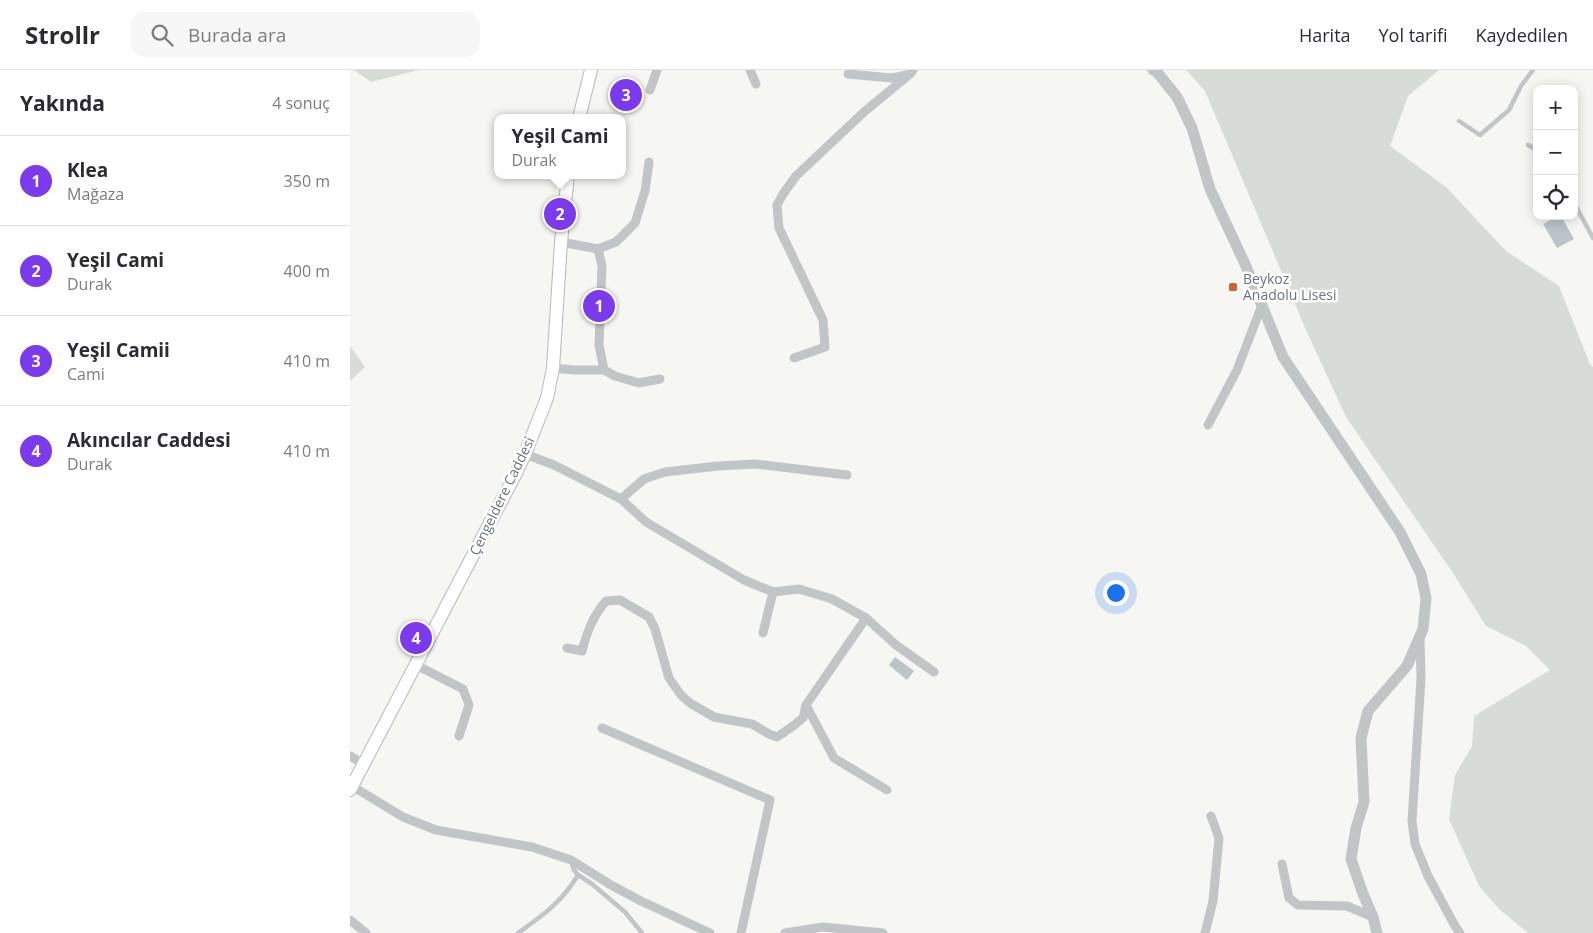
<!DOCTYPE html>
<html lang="tr">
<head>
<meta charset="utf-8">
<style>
  :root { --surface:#fff; --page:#f7f7f7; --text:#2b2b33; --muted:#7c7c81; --line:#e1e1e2; --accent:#7c3aed }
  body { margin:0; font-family:"Open Sans",sans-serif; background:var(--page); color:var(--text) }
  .controls { position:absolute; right:15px; top:15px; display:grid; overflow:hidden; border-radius:10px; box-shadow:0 2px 12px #0003 }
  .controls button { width:45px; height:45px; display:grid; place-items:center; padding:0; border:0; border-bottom:1px solid var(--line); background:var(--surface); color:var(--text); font:25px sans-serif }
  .you { position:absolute; left:765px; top:522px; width:18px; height:18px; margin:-12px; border:4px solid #fff; border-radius:50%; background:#1a73e8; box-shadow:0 0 0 8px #1a73e833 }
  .badge { display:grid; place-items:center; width:32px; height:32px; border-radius:50%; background:var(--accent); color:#fff; font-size:16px; font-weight:700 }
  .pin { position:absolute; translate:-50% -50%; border:2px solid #fff; box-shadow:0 1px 5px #0006 }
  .popup { position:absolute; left:144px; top:44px; width:132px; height:65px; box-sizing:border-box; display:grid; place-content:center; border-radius:10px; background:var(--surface); filter:drop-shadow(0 1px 4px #0005); font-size:16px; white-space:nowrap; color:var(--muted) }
  .popup b { font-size:19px; color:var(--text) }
  .popup::after { content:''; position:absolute; left:50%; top:100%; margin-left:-10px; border:10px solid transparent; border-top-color:var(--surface) }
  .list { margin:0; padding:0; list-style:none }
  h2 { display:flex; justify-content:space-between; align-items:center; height:65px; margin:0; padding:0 20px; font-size:21px }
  h2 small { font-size:16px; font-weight:400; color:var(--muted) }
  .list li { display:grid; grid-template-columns:32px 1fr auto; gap:15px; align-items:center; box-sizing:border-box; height:90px; padding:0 20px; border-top:1px solid var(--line) }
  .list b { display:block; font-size:19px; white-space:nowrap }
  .list p { margin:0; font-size:16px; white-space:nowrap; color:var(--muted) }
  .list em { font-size:16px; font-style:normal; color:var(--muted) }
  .icon { flex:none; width:28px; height:28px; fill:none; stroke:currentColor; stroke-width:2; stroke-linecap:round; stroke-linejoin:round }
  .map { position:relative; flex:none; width:1243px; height:863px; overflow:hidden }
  header { display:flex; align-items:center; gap:30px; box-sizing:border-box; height:70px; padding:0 25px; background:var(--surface); border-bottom:1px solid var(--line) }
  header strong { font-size:24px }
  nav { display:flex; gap:28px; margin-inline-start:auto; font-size:18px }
  .search { width:350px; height:45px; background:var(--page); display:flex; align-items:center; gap:12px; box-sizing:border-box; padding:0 18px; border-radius:15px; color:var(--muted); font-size:19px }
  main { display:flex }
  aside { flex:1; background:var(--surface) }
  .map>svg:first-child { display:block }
  .green { fill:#d7ddd4 }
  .water { fill:#bbc5c9 }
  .building { fill:#aab0b6; stroke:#d7d7d5 }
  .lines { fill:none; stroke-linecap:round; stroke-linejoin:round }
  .secondary-casing { stroke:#b4b8bc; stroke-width:14 }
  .service { stroke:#c1c5c8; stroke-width:4.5 }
  .minor { stroke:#c1c5c8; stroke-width:9 }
  .tertiary { stroke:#c1c5c8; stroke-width:11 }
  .secondary { stroke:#fff; stroke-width:12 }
  .poi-dot { fill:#d96130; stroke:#fff; stroke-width:2 }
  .labels { text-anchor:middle; stroke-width:5; stroke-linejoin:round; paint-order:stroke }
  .poi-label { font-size:14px; fill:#677482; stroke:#fff; text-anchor:start }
  .street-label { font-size:14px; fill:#677482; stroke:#fff }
</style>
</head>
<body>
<header>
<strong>Strollr</strong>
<div class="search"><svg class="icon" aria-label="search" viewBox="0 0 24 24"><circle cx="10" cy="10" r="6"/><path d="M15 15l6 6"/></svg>Burada ara</div>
<nav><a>Harita</a><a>Yol tarifi</a><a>Kaydedilen</a></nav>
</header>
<main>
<aside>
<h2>Yakında<small>4 sonuç</small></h2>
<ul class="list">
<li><span class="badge">1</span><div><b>Klea</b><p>Mağaza</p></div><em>350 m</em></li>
<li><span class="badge">2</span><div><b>Yeşil Cami</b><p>Durak</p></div><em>400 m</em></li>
<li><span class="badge">3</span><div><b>Yeşil Camii</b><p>Cami</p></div><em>410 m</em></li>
<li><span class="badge">4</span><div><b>Akıncılar Caddesi</b><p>Durak</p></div><em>410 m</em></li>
</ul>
</aside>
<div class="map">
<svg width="1243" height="863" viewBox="0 0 1243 863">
  <rect width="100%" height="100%" fill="#f6f6f3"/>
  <g class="green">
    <path d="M4,0H69L21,12Z"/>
    <path d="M836,0H1089L1058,26L1040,76L1096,117L1156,181L1209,216L1240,294L1243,297V863H1178L1149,839L1129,816L1099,749L1105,705L1122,676L1124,646L1200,600L1176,576L1136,556L1103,503L996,347L956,260L855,21Z"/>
    <path d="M0,276L15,297L0,311Z"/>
  </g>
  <g class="water">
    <path d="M1208,146H1211L1224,169L1207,178L1193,154Z"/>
    <path d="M545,587L564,601L557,610L539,595Z"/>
  </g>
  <path class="building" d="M273,9L291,29L279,40L261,21Z"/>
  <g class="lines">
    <defs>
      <g id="secondary">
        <path d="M229,48L241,0"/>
        <path d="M0,720L165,405L175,384L197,328L203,298L211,172L218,105"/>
      </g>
    </defs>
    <use href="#secondary" class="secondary-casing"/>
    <g class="service">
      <path d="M1109,51L1130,65L1159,40L1171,16L1183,0"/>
      <path d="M1178,75L1187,80"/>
      <path d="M1224,133L1243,168"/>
      <path d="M221,791L224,800L228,805L242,814L275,842L292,863"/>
      <path d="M168,863C193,845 212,832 228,805"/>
    </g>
    <g class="minor">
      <path d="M400,0L406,14"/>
      <path d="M498,4L542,8L557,5"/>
      <path d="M300,20L307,0"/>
      <path d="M211,172L248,179L266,172L285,153L295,121L299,92"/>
      <path d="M248,179L252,196L249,275L254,300L265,306L289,313L310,309"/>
      <path d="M444,288L475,277L473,250L429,158L427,135L433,124L446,106L514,42L560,4L563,0"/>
      <path d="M203,298L225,300H254"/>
      <path d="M858,355L887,300L912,235"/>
      <path d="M175,384L204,395L271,429L296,452L394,510L423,522L449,519L482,529L516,548L546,575L584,602"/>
      <path d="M271,429L294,409L315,402L368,396L405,394L497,405"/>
      <path d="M413,563L423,522"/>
      <path d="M1070,568L1071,609L1062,751L1065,774L1078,806L1105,856L1110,863"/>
      <path d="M217,578L232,581C237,562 243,546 256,531L270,530L299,547L305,559L319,608L331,625L340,633L364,647L402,654L419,664L427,667L443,656L453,648L456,635L516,548"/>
      <path d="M66,595L113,619L119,635L109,666"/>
      <path d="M456,635L484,688L537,720"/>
      <path d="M252,658L420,730L391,863"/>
      <path d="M0,686L14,694"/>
      <path d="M2,716L53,747L86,760L182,777L221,790L261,815L291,831L360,863"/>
      <path d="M932,794L939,828L948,835L997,836L1023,847"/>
      <path d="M0,850L16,863"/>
      <path d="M435,863L473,857L533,863"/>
      <path d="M855,863L863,831L869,768L861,746"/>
    </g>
    <path class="tertiary" d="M803,0L807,2L827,27L842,58L860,119L895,194L933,287L1050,462L1071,504L1076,528L1073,559L1057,596L1018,641L1011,668L1014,732L1006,758L1001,789L1013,824L1023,847L1027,863"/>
    <use href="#secondary" class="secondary"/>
  </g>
  <rect class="poi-dot" x="878" y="212" width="10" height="10" rx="2.5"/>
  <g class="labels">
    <g class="poi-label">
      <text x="893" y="214">Beykoz<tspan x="893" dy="16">Anadolu Lisesi</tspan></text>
    </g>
    <g class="street-label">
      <text transform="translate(152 426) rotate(-64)" y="5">Çengeldere Caddesi</text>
    </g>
  </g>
</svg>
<div class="controls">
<button>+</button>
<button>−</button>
<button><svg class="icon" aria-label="locate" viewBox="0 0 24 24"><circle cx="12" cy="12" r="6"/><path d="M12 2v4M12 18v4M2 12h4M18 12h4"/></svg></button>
</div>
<div class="you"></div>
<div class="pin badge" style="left:249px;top:236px">1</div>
<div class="pin badge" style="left:210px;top:144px">2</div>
<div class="popup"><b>Yeşil Cami</b>Durak</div>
<div class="pin badge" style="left:276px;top:25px">3</div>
<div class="pin badge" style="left:66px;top:568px">4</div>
</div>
</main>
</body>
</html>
